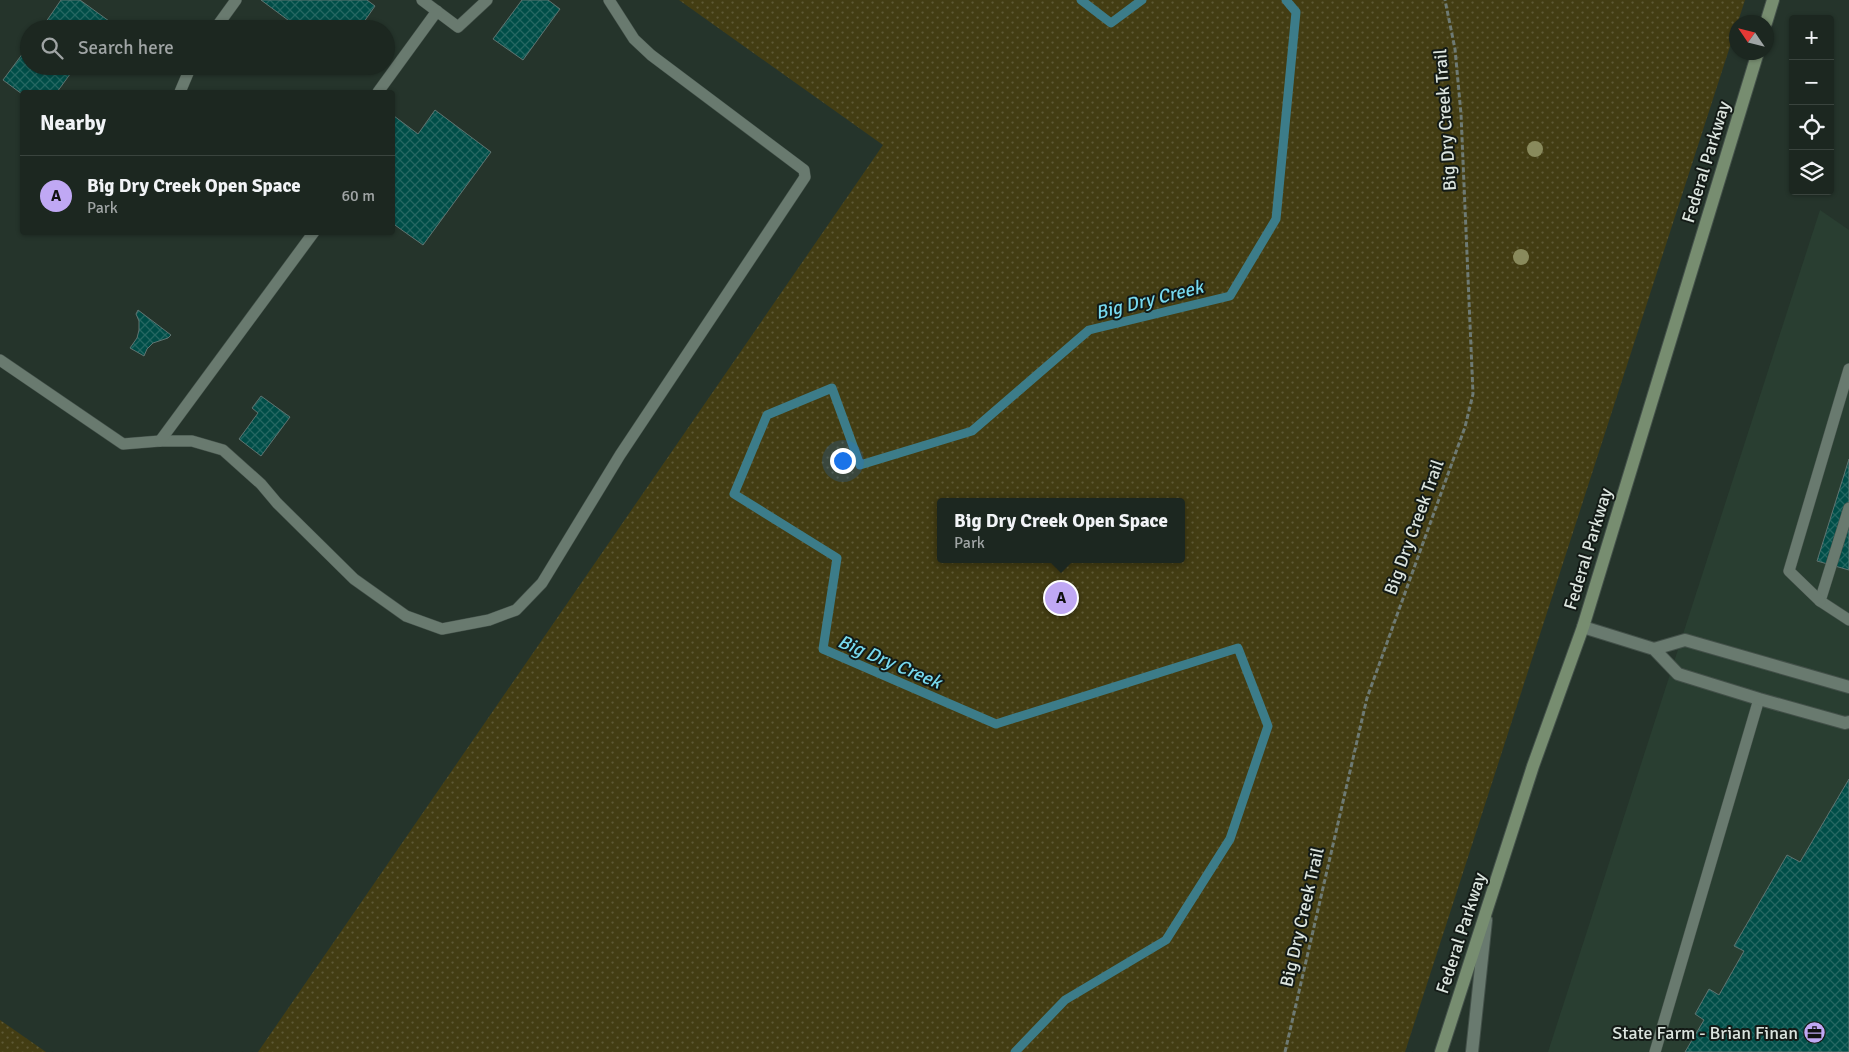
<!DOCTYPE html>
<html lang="en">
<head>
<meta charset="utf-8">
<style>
  :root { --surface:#1c2720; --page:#252f29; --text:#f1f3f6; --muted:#a0a5a5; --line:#3a443e; --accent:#c0a8f4 }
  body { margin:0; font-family:Signika,sans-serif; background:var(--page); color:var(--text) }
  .controls { position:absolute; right:15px; top:15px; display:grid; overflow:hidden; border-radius:5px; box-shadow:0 1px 4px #0004 }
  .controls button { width:45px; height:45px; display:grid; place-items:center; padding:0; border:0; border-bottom:1px solid var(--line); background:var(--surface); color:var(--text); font:25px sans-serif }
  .compass { position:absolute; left:1729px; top:15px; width:45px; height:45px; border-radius:50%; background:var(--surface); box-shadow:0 1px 4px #0004; rotate:305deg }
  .you { position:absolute; left:842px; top:460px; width:18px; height:18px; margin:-12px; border:4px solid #fff; border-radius:50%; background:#1a73e8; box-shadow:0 0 0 8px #1a73e833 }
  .badge { display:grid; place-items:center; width:32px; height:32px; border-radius:50%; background:var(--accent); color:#111; font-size:16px; font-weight:700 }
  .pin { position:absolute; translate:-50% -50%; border:2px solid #fff; box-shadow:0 1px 5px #0006 }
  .popup { position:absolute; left:937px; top:498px; width:248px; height:65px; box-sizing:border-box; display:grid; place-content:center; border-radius:5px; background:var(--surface); filter:drop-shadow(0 1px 4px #0005); font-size:16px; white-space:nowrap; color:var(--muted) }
  .popup b { font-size:19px; color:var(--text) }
  .popup::after { content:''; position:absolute; left:50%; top:100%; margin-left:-10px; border:10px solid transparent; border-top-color:var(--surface) }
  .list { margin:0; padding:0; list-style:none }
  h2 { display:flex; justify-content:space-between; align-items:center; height:65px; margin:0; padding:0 20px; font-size:21px }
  h2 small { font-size:16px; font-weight:400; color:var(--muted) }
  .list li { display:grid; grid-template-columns:32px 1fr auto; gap:15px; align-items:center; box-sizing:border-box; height:80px; padding:0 20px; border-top:1px solid var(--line) }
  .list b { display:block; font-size:19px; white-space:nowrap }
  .list p { margin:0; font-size:16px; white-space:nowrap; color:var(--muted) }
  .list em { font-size:16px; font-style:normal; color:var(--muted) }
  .icon { flex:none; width:28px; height:28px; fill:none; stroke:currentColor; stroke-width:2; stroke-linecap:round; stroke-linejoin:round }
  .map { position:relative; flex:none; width:1849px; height:1052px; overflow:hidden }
  .search { position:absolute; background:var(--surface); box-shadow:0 1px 4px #0004; left:20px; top:20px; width:375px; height:55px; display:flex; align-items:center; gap:12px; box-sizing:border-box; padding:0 18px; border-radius:28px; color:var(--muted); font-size:19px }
  .panel { position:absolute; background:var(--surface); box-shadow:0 1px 4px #0004; left:20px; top:90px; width:375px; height:145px; border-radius:5px }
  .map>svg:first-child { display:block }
  .built { fill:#293e31 }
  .grass { fill:url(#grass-dots); fill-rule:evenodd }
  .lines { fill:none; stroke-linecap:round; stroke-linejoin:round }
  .stream { stroke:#3c7c89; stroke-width:9 }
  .building { fill:url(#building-cross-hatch); stroke:#5f7471 }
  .lane-casing { stroke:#435049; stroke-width:12 }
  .street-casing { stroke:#435049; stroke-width:14 }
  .secondary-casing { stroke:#435049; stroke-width:14 }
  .path { stroke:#6e7a73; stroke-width:3; stroke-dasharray:5 2.5; stroke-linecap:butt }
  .lane { stroke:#697a6f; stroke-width:11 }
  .street { stroke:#697a6f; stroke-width:12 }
  .secondary { stroke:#778d70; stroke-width:12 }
  .tree { fill:#898a5c }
  .labels { text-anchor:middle; stroke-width:4; stroke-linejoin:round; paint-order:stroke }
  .street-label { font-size:18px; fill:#dbe4de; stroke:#131a16 }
  .poi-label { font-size:18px; fill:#dbe4de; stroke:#131a16; text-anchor:end }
  .water-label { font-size:19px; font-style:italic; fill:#76d9ef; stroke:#131a16 }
</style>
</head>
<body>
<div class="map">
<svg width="1849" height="1052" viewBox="0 0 1849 1052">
  <defs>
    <pattern id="grass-dots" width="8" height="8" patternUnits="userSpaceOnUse" patternTransform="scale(1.25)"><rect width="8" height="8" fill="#433d13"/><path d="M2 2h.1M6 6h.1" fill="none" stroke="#5e5935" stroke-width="1.8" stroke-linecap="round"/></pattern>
    <pattern id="building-cross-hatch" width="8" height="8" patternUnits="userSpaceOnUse" patternTransform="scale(1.25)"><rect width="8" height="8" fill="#004e48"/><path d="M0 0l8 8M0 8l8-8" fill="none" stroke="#256762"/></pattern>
  </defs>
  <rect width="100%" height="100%" fill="#25342b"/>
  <path class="built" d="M1820,210L1849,230V1052H1548Z"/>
  <g class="grass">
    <path d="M679,0H1745L1405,1052H258L883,145ZM941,502H1181V559H941Z"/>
    <path d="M0,1020L46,1052H0Z"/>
  </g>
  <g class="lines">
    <g class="stream">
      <path d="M1081,0L1111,23L1142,0"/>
      <path d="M1015,1052L1065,1000L1166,940L1230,839L1268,726L1238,648L996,724L823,649L837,558L734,494L767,415L832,388L860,465L972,431L1089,330L1230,296L1276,219L1296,12L1286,0"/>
    </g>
  </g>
  <g class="building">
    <path d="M61,0H80L109,21L104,29H41Z"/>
    <path d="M261,0H367L375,6L359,29H300Z"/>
    <path d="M522,0H548L560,9L523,60L493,39Z"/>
    <path d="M29,45V66H76L57,92L22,94L3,80Z"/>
    <path d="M435,110L491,152L423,245L392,223V119L394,116L418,134Z"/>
    <path d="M138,310L171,335L168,338L153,343L147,349L144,356L130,348L137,338L139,330V321L136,314Z"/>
    <path d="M261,396L290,417L261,456L239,439L258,413L252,408Z"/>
    <path d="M1849,459V570L1817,561Z"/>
    <path d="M1849,779V1052H1685L1704,1020L1695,1014L1709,989L1719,995L1744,951L1734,946L1787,855L1800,862Z"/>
  </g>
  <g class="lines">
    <defs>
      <g id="lane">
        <path d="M422,0L458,27L487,0"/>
        <path d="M215,29L236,0"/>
        <path d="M180,92L191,66"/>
        <path d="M378,92L437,11"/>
        <path d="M0,360L123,444L160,441H192L223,450L261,484L277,503L354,579L406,616L442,629L489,620L516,610L542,583L620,455L805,177L804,170L651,55L634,39L609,0"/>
        <path d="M160,441L314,232"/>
        <path d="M1849,508L1820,601L1849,620"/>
        <path d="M1820,601L1789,571L1849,369"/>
        <path d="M1655,1052L1759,699"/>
      </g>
      <g id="street">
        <path d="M1583,627L1654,649L1678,674L1759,699L1845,723L1849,722"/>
        <path d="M1654,649L1685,640L1849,687"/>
        <path d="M1472,1052L1486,920"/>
      </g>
      <g id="secondary">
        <path d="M1766,23L1773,0"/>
        <path d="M1441,1052L1533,766L1583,627L1758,52"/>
      </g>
    </defs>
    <use href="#lane" class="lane-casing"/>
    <use href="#street" class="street-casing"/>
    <use href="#secondary" class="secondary-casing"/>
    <path class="path" d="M1285,1052L1367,698L1465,427L1473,394L1461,114L1455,49L1445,0"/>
    <use href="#lane" class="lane"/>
    <use href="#street" class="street"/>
    <use href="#secondary" class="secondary"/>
  </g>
  <g class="tree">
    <circle cx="1535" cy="149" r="8"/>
    <circle cx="1521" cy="257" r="8"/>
  </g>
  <defs>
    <symbol id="office-disc" viewBox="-11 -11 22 22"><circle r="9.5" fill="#c0a8f4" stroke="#131a16"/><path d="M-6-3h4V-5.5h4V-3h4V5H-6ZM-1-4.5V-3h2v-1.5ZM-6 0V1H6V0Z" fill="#111"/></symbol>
  </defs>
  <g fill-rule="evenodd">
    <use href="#office-disc" x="1802" y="1020" width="25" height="25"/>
  </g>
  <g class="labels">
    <g class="street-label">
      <text transform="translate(1445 120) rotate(-94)" y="6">Big Dry Creek Trail</text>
      <text transform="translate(1706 162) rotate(-73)" y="6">Federal Parkway</text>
      <text transform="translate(1414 527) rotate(-70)" y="6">Big Dry Creek Trail</text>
      <text transform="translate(1588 549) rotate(-73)" y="6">Federal Parkway</text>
      <text transform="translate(1302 917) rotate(-77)" y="6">Big Dry Creek Trail</text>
      <text transform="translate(1461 933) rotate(-72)" y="6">Federal Parkway</text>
    </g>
    <g class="poi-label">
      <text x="1798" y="1039">State Farm - Brian Finan</text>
    </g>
    <g class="water-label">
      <text transform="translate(1149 299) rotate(-14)" y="7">Big Dry Creek</text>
      <text transform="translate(890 661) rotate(23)" y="7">Big Dry Creek</text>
    </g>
  </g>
</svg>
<div class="controls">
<button>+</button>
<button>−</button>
<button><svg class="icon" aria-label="locate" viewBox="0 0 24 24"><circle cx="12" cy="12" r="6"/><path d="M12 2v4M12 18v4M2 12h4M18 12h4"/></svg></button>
<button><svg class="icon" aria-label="layers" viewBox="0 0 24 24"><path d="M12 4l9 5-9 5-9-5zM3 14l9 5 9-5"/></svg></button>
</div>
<svg class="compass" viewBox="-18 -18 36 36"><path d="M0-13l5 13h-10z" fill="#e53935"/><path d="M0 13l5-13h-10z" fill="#a0a5a5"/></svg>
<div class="you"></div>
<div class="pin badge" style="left:1061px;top:598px">A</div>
<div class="popup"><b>Big Dry Creek Open Space</b>Park</div>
<div class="search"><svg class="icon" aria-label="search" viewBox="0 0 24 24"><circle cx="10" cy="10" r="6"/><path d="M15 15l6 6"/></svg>Search here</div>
<section class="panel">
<h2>Nearby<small></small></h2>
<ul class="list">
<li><span class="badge">A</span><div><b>Big Dry Creek Open Space</b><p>Park</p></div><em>60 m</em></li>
</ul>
</section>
</div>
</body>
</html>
